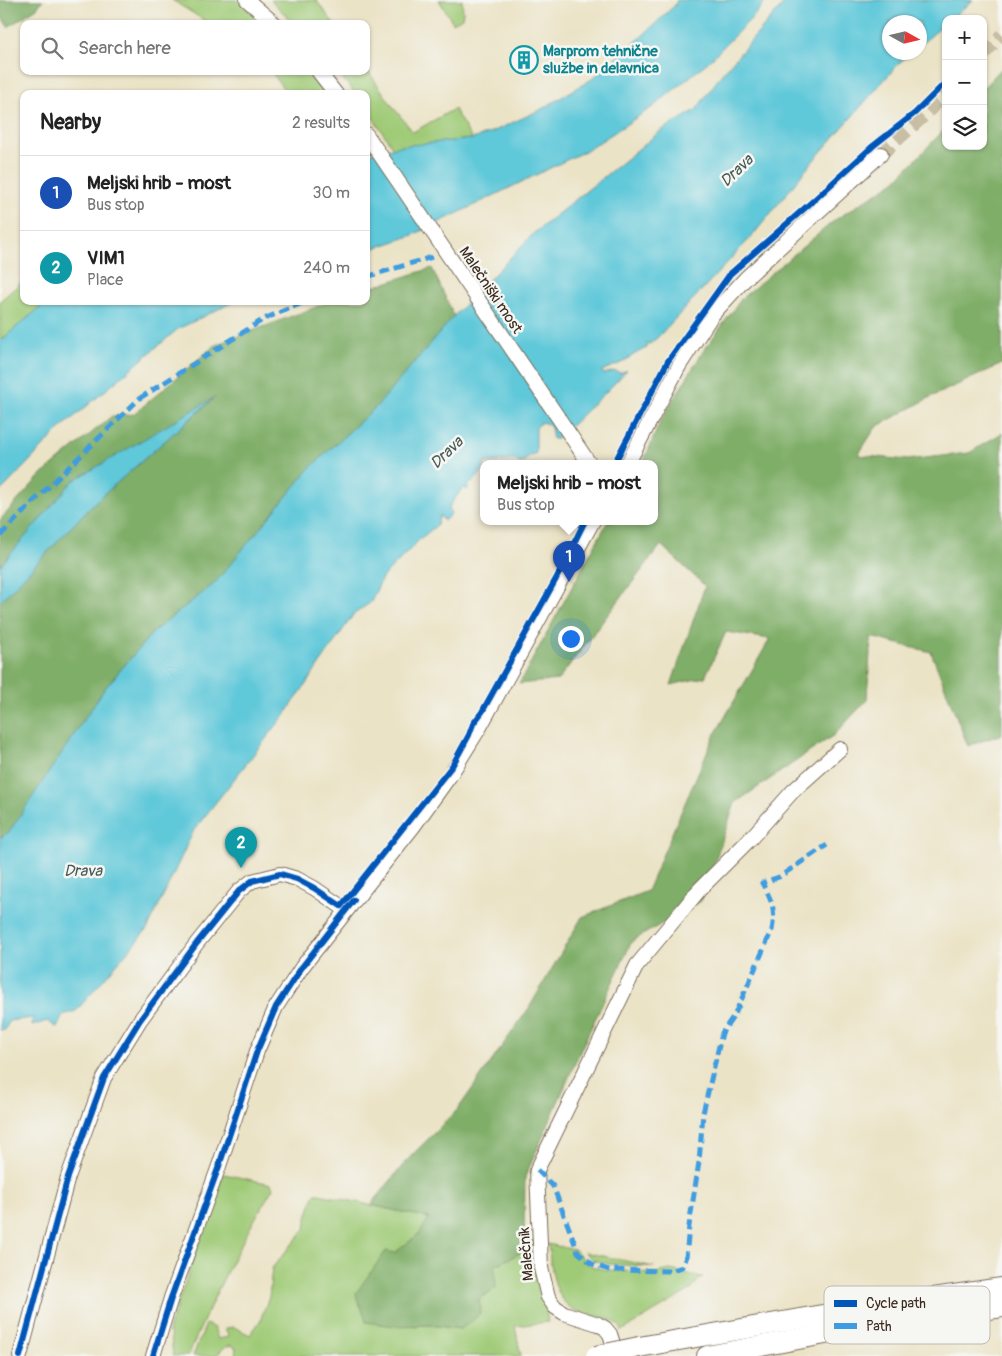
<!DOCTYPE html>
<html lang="en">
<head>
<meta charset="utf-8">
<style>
  :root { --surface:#fff; --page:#f2f2f2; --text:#222; --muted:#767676; --line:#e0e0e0; --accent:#d1495b }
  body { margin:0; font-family:Pangolin,sans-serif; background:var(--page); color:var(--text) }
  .controls { position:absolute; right:15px; top:15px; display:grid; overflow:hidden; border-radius:10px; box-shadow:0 1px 4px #0004 }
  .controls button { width:45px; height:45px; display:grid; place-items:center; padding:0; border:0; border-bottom:1px solid var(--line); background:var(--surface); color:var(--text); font:25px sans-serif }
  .compass { position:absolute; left:882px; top:15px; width:45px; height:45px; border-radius:50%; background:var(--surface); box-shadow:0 1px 4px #0004; rotate:98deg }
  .you { position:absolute; left:570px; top:638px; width:18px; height:18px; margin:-12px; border:4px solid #fff; border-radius:50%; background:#1a73e8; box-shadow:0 0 0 8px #1a73e833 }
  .badge { display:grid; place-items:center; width:32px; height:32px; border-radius:50%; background:var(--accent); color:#fff; font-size:16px; font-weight:700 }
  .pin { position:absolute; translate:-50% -41px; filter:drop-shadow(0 1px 2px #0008) }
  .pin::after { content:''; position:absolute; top:26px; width:18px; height:15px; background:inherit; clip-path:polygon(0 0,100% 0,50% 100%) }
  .popup { position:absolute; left:480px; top:460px; width:178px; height:65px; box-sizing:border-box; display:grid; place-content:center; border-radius:10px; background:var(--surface); filter:drop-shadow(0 1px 4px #0005); font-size:16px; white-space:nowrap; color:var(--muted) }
  .popup b { font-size:19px; color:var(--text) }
  .popup::after { content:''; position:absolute; left:50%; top:100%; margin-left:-10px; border:10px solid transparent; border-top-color:var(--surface) }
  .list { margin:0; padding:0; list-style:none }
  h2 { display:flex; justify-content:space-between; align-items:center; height:65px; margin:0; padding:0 20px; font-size:21px }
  h2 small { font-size:16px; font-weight:400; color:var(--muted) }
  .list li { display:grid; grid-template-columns:32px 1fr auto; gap:15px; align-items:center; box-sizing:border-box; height:75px; padding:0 20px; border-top:1px solid var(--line) }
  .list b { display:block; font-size:19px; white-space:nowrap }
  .list p { margin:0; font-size:16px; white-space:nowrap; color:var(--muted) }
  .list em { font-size:16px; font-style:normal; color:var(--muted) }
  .icon { flex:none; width:28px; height:28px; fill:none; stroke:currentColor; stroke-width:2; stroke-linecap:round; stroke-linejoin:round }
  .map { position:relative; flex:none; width:1002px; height:1356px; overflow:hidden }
  .search { position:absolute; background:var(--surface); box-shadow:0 1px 4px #0004; left:20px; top:20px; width:350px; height:55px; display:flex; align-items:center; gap:12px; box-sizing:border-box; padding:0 18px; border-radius:10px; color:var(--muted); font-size:19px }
  .panel { position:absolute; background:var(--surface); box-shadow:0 1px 4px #0004; left:20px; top:90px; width:350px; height:215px; border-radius:10px }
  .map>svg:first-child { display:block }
  .green { fill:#9fca76; stroke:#6d7a4a }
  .forest { fill:#7fae67; stroke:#5d6c42 }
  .water { fill:#5ec8d9; stroke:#4c797c }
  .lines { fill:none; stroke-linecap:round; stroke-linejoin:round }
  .minor-tunnel { stroke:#c8bea4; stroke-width:14; stroke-dasharray:14 7; stroke-linecap:butt }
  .minor-casing { stroke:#796b59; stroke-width:16 }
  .highway-casing { stroke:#796b59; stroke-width:22 }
  .minor { stroke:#fff; stroke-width:14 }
  .highway { stroke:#fff; stroke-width:20 }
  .highway-bridge-casing { stroke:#796b59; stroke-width:22; stroke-linecap:butt }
  .highway-bridge { stroke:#fff; stroke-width:20 }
  .quiet { stroke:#3f9ce0; stroke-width:5; stroke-dasharray:10 5; stroke-linecap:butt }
  .cycleway-casing { stroke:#f6f6f2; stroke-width:9 }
  .cycleway { stroke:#0057b8; stroke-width:6 }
  .labels { text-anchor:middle; stroke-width:5; stroke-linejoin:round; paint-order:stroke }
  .culture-label { font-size:15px; font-weight:bold; fill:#0d838f; stroke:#f6f6f2; text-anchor:start }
  .street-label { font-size:15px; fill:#3b2a1e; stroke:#f6f6f2 }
  .water-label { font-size:16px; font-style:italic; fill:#465956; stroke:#f6f6f2 }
  .key { fill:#f6f6f2; stroke:#beb9b2; stroke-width:1 }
  .key-label { font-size:14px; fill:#3b2a1e }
</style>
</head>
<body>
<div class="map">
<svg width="1002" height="1356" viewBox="0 0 1002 1356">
  <rect width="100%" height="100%" fill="#f6f6f2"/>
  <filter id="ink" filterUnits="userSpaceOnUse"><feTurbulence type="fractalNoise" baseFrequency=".02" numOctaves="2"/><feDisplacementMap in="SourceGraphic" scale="10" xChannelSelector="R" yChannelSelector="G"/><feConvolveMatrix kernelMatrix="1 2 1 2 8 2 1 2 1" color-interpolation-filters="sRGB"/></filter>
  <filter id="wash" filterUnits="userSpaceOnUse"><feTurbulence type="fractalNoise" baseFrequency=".0096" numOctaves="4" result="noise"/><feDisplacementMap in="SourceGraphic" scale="20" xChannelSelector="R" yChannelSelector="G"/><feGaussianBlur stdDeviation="1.12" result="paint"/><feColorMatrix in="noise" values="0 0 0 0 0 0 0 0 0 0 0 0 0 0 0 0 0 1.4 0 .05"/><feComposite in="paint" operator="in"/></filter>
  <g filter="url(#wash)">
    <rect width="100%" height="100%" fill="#ebe3c6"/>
    <g class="green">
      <path d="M172,0H237L266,24H210Z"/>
      <path d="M271,0H316L334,24H294Z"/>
      <path d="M439,0H462L463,12L462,18L453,23Z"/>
      <path d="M366,68L393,107L413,132L454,109L472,139L393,148L366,107V94H356L336,71H366Z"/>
      <path d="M271,71H311L328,94H287Z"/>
      <path d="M24,280V301H48L13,330L0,342V301Z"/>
      <path d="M224,1174L271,1184L273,1188C240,1242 213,1298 188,1356H173L171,1335L168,1332L170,1325Z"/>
      <path d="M315,1193L429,1218L420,1233L395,1253L386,1252L358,1303L364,1310L415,1326L430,1325L460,1329L479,1299L495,1266L535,1245L548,1322L515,1326L521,1356H235L236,1348L231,1345L225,1347L216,1356H193L206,1324L214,1328L218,1339L229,1337L225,1328L234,1327L250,1335L260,1321L269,1297L272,1268L305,1229L308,1214Z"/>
      <path d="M548,1244L575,1250L587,1263L594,1267L607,1270L657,1273L670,1270L703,1277L699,1279L692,1289L622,1331C617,1313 581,1318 568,1306C553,1293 551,1263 548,1244Z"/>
      <path d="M584,1252L654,1267L609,1264L593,1260Z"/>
    </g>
    <g class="forest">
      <path d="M0,0H43L37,8L8,27L0,14Z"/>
      <path d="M1002,68V364L931,397L876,427L858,455L907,460L969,453L1002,433V734L968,746L931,652L871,637L867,700L834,735L735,803L701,901L632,941L583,1045L525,1177L524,1239L535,1241V1245L495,1266L496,1288L479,1299L481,1313L472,1321L460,1329L430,1325L394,1326L366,1322C364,1309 358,1305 356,1293L386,1251L395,1253L420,1233L429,1218L371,1205L407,1160L458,1109L529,1008L582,917L647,891L714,736L770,639L726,632L705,677L671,685L705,586L661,545L558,680L519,684L608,521H654V463H643L660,422L702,353L742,298L835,220L895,181L946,128V146H983V88Z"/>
      <path d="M432,268L454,316L378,405L311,467L214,584L154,631L105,688L9,833L0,838V602L94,503L212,400L73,481L0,566V520L40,476L112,416L134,414L215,345L332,301H366V289Z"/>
    </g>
    <g class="water">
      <path d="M677,0H766L754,16L708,62L654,106L589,149L413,235L366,251V154L400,146L472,139L490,133L540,110L592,79L639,39L675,5Z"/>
      <path d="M787,0H973L951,19H946V23L920,45V22H890V52L911,53L900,62L813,161L753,235L658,337L650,344L647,343V348C638,351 630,358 621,363C616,366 609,367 602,371L603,374L615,371L620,373L627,370L612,386L557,439H553L551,428L548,424L541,422L536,428V453L528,457L523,463H519L515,460L484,463V470L473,482L469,484L467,490L464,488L461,490L449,507L451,514L444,521L440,515L437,525L420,539L382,578L371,602L353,615L287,712L194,830L148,928L76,1011L63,1015L57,1028L47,1021L32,1026L33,1018L9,1021L5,1030H0V838L9,832L105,688L154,631L214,584L311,467L378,405L454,316L534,233L662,130L696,110L721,75Z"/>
      <path d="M48,301H235L178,329L61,428L0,492V342L13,330Z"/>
      <path d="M215,397L94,503L0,602V566L73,481Z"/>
    </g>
  </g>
  <g filter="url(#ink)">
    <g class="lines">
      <g class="minor-tunnel">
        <path d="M983,54L1002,35"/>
        <path d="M881,154L920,119L946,93"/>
      </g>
      <defs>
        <g id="minor">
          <path d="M247,0L275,24"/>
          <path d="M318,71L336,94"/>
          <path d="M366,134L589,463"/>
          <path d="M628,463L679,366L712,315L746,278L881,154"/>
          <path d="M20,1356L68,1177L104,1078L140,1020L197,943L226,907L239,891L252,881L280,874L297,879L314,888L346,910"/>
          <path d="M153,1356L171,1298L219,1166L257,1051L276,1007L302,967L413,827L449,777L480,727L593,521"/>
          <path d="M617,1356L610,1334L605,1328L598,1324L564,1313L555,1307L548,1297L541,1268L537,1170L637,965L700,889L751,838L793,791L840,749"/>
        </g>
        <g id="highway">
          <path d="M639,1347L851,1310L1002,1288"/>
          <path d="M707,1356L852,1329L1002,1307"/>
        </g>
      </defs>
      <use href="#minor" class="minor-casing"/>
      <use href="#highway" class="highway-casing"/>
      <use href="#minor" class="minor"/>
      <use href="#highway" class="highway"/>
      <defs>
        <path id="highway-bridge" d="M596,1356L639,1347"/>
      </defs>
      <use href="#highway-bridge" class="highway-bridge-casing"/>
      <use href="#highway-bridge" class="highway-bridge"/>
      <g class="quiet">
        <path d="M366,277L432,257"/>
        <path d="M0,536L33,502L140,398L264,319L307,301"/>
        <path d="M537,1170L553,1186L578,1252L592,1264L609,1270L671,1271L682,1267L686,1258L689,1226L699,1162L703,1113L722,1033L735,1014L772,930C776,909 772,901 762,883L779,877L827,845"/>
      </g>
      <defs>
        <g id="cycleway">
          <path d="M612,463L615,462L668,361L730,274L814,200L873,146L915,113L946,82"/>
          <path d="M20,1356L68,1177L104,1078L140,1020L197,943L226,907L239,891L252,881L280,874L297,879L314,888L341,906L452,766L469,735L473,724L482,712L556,579L585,521"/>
          <path d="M153,1356L171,1298L219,1166L257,1051L276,1007L302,967L354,900"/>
        </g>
      </defs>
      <use href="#cycleway" class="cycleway-casing"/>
      <use href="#cycleway" class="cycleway"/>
    </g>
  </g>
  <defs>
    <symbol id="building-ring" viewBox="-11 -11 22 22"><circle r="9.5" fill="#f6f6f2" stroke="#0f9aa8" stroke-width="1.5"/><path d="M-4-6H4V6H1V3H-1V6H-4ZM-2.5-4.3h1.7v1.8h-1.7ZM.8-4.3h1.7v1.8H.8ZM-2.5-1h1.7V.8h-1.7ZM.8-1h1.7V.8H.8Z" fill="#0f9aa8"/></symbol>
  </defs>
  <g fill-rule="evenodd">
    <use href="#building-ring" x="508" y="44" width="32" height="32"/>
  </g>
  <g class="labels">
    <g class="culture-label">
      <text x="543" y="56">Marprom tehnične<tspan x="543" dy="17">službe in delavnica</tspan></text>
    </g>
    <g class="street-label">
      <text transform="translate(491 290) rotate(56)" y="5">Malečniški most</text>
      <text transform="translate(526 1254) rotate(-95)" y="5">Malečnik</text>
    </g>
    <g class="water-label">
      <text transform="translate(736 170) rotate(-44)" y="6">Drava</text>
      <text transform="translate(446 452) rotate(-44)" y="6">Drava</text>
      <text x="83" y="876">Drava</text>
    </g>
  </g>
  <rect x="824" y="1286" width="166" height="58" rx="8" class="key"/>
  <rect x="834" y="1300" width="23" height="7" fill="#0057b8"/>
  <rect x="834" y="1323" width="23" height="6" fill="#3f9ce0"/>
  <g class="key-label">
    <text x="866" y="1308">Cycle path</text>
    <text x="866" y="1331">Path</text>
  </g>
</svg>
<div class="controls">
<button>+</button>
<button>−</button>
<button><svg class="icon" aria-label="layers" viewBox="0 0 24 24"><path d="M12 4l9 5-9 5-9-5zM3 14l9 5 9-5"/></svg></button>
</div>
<svg class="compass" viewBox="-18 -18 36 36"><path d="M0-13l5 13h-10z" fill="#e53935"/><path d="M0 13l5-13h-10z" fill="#767676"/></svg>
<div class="you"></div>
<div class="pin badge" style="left:569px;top:582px;background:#1a4fb4">1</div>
<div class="popup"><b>Meljski hrib - most</b>Bus stop</div>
<div class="pin badge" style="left:241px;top:868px;background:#0f9aa8">2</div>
<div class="search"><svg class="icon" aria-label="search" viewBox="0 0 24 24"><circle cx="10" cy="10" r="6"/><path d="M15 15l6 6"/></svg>Search here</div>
<section class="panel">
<h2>Nearby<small>2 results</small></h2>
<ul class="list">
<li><span class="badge" style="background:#1a4fb4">1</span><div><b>Meljski hrib - most</b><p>Bus stop</p></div><em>30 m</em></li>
<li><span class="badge" style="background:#0f9aa8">2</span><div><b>VIM1</b><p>Place</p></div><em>240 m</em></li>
</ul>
</section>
</div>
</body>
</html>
